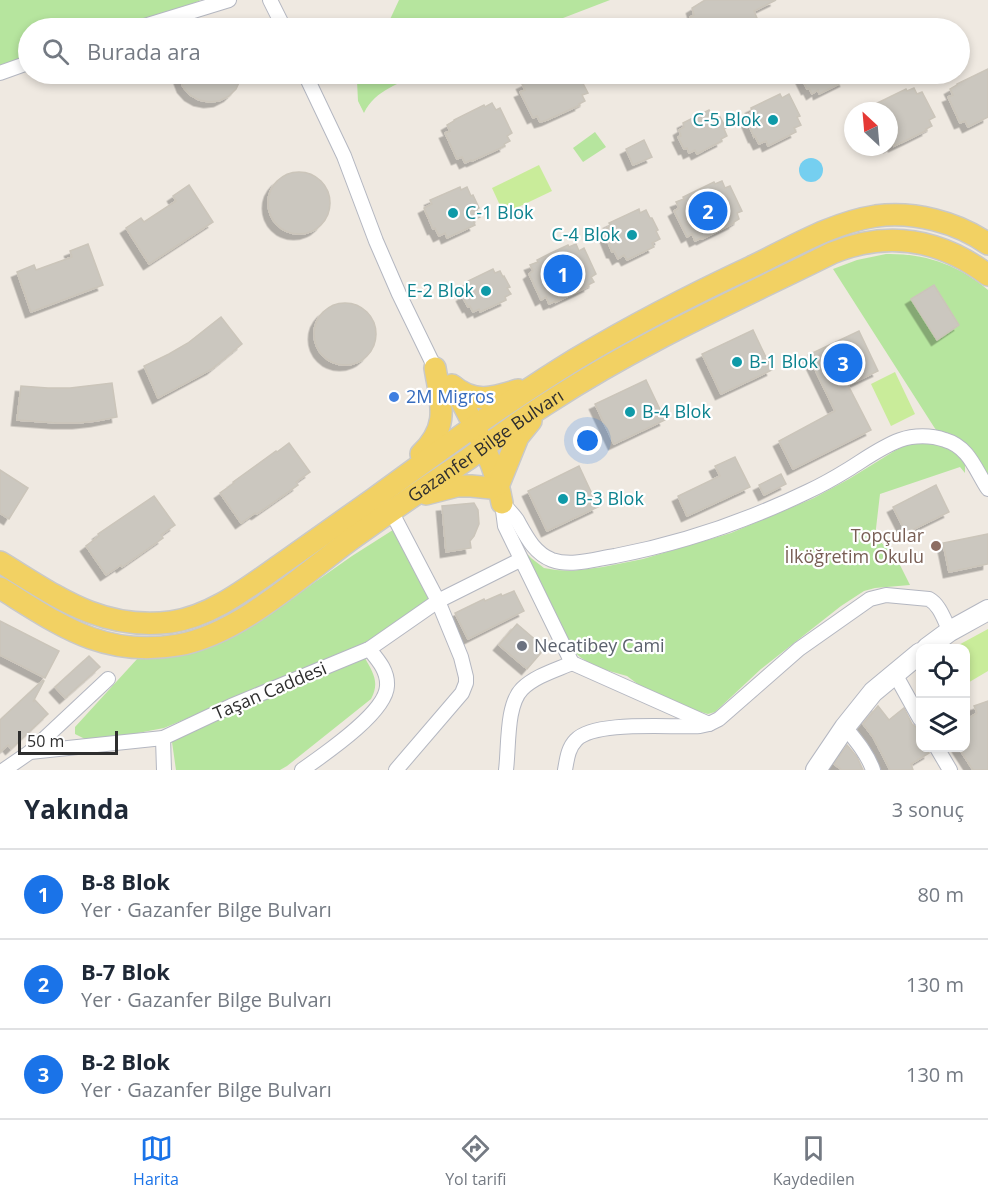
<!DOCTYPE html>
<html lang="tr">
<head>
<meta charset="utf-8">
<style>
  :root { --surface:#fff; --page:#f2f2f3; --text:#1f2937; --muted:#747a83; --line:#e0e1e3; --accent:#1a73e8 }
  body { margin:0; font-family:"Open Sans",sans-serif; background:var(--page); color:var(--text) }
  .controls { position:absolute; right:18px; bottom:18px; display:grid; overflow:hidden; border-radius:12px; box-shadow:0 3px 9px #0003 }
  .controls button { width:54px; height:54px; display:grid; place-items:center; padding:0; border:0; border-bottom:2px solid var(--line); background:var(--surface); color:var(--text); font:30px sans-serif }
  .compass { position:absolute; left:844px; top:102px; width:54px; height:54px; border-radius:50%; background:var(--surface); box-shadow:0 3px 9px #0003; rotate:334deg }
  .scale { position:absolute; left:18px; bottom:15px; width:100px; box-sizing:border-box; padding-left:6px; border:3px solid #2e2e2e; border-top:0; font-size:16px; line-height:21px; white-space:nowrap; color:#2e2e2e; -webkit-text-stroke:4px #fff; paint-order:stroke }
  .you { position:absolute; left:588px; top:441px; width:21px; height:21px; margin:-15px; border:4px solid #fff; border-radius:50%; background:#1a73e8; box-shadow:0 0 0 9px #1a73e833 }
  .badge { display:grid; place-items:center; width:39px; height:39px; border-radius:50%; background:var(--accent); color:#fff; font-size:20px; font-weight:700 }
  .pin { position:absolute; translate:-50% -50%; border:3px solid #fff; box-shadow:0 2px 6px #0006 }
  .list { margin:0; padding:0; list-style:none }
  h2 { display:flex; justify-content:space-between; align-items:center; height:78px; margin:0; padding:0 24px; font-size:26px }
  h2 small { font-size:20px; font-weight:400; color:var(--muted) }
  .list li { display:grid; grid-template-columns:39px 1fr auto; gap:18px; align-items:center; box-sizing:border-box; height:90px; padding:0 24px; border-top:2px solid var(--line) }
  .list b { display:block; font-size:22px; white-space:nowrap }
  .list p { margin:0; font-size:20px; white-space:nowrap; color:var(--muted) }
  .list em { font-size:20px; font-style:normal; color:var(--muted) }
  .icon { flex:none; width:33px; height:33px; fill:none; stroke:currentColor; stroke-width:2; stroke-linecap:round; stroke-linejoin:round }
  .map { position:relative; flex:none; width:988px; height:770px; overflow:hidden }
  .search { position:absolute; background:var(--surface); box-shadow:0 3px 9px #0003; left:18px; right:18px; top:18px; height:66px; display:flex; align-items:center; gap:15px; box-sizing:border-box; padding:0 21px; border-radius:33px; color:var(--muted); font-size:22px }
  .sheet { height:348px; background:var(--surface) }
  nav { display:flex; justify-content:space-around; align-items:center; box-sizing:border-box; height:84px; border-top:2px solid var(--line); background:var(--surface); font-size:16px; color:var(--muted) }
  nav a { display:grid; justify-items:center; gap:3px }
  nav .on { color:var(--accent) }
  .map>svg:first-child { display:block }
  .green { fill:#b6e59e }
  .pitch { fill:#c9ec9a }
  .water { fill:#75cff0 }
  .building { fill:#cbc7bf; stroke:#cbc5ba; stroke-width:1.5; filter:url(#shadow) }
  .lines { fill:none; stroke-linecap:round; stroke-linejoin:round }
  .minor-casing { stroke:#b4b7c1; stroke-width:16 }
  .secondary-casing { stroke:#b4b7c1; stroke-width:22 }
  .primary-casing { stroke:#c9c9c9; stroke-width:24 }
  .minor { stroke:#fff; stroke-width:14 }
  .secondary { stroke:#fff; stroke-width:20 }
  .primary { stroke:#f2d163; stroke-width:21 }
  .culture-dot { fill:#0f9aa8; stroke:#fff; stroke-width:2 }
  .shop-dot { fill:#3f7fe0; stroke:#fff; stroke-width:2 }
  .education-dot { fill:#8d6e63; stroke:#fff; stroke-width:2 }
  .worship-dot { fill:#6b7280; stroke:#fff; stroke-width:2 }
  .labels { text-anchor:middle; stroke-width:4.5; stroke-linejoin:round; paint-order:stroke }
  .culture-label { font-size:18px; fill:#0d838f; stroke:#fff; text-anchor:start }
  .shop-label { font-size:18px; fill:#366cbe; stroke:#fff; text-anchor:start }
  .street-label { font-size:18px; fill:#2e2e2e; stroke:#fff }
  .education-label { font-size:18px; fill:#785e54; stroke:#fff; text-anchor:end }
  .worship-label { font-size:18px; fill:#5b616d; stroke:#fff; text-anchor:start }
</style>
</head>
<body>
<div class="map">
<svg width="988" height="770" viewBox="0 0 988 770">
  <defs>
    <filter id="shadow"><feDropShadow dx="-5.5" dy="5.5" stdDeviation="0" flood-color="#0004"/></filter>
  </defs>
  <rect width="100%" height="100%" fill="#efe9e1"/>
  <g class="green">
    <path d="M0,0H201L136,28H28V60L0,66Z"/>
    <path d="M399,0H610L537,28H386Z"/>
    <path d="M363,74H423C401,82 375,90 364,113L358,101L357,81Z"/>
    <path d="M595,132L606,147L583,162L573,148Z"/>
    <path d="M886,254C924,253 959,265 988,290V478L973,450L967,445L937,431L934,427L833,269L857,260Z"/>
    <path d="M929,443C945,446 955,450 965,463V473L960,467L880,494L875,537L895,555L910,585L875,588L864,591L841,606L761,669L715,712L708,714L694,710L639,685L627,676L595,667L580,657L571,649L517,543L531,558L544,568L556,570L571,571L603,567L643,559L731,533L814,498L849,479L896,450L909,444Z"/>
    <path d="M396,528L430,596L428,604L383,637L164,728L101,740L85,739L75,734V727L138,658L160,657L225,640L261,620L352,556Z"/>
    <path d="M365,658C373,673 380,682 371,699L287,766L280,770H176L172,742L175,738L286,689Z"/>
  </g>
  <g class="pitch">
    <path d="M539,165L552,191L504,214L492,188Z"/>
    <path d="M895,372L915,414L891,426L871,384Z"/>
    <path d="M988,629V671L966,684V648H953Z"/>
  </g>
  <circle class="water" cx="811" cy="170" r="12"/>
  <g class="building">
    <path d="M705,0H776L754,11L757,18L752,20L756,28H695L690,17L694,15L692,8Z"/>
    <path d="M988,69V117L968,127L965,121L960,123L948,97L953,95L950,89L957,85V84Z"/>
    <path d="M178,74H243L236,89L229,96L219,101L209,102L199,100L190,95L183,87Z"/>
    <path d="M543,74H578L588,93L582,95L585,101L579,104L580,105L547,120L540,122L537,116L533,118L520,92L525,90L522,84Z"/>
    <path d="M809,74H841L845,81L819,94L818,90L812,94L809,88L807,89L801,77Z"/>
    <path d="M914,88L917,94L922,92L935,117L929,120L932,126L926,129L927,130L909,139L894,146V144L889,147V111H861L906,89L907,91Z"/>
    <path d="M780,94L782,98L789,94L800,116L797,117L801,125L794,128L796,132L768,146L766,141L759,144L755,136L754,137L745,116L752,112L751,108Z"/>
    <path d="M492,103L496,110L500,108L512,133L507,136L510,141L504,144L505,146L472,161L471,160L465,163L462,157L457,159L445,133L450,131L447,125L454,121V120L484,105L485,107Z"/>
    <path d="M709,110L711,115L716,112L719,118L720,117L726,128L724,129L727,136L721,139L722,141L697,154L695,150L689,153L687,148L684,149L678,137L681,136L679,130L684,127L683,123Z"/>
    <path d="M644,140L652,157L633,165L626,149Z"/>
    <circle cx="299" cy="203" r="31"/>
    <path d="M722,181L725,188L730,186L742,211L737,213L739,219L734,222V223L702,239L701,238L695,241L692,234L687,237L674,211L679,208L676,202L684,199L683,197L714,182L715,184Z"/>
    <path d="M189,185L213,222L149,264L126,228L141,218L144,222L176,201L173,196Z"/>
    <path d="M460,187L461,190L467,187L471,196L473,195L479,208L477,209L480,217L473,220L475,225L462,231L447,238L445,233L439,236L435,228L433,229L424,208L432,204L430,200Z"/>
    <path d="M639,209L640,213L646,210L650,218H652L658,230L656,231L660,239L652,243L654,247L627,260L624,255L618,259L614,251L612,252L603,230L611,226L609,223Z"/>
    <path d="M88,244L103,285L31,312L17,272L34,265L36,270L72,257L70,251Z"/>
    <path d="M576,244L579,251L584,248L596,274L591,277L594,282L588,285L589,286L556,302V301L549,304L546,297L541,300L529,274L533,271L530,265L538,262L537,260L551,253L568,245L569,247Z"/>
    <path d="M493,269L495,273L500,271L503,277L504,276L510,287L507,288L511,294L505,297L506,300L480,312L479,309L473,312L470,306L468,307L462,296L465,294L462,289L468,286L466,282Z"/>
    <path d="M934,285L959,325L937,340L911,299Z"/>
    <circle cx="345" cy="334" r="31"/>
    <path d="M221,317L242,344L212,369L158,398L144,366L169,354L188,343Z"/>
    <path d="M753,330L772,370L721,394L702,354Z"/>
    <path d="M859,331L878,371L848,385L871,430L793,469L779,441L835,411L808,355Z"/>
    <path d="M646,380L665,420L614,444L595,404Z"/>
    <path d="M112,383L117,417L96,421L78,423H57L17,420L21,386L48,388H70Z"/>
    <path d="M289,443L310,472L296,482L298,485L257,514L255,513L241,523L220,493L234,483L233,482L276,451L277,452Z"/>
    <path d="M735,457L750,487L687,516L678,496L720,476L715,466Z"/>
    <path d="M579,466L598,507L547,531L528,491Z"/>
    <path d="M0,470L28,488L9,519L0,513Z"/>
    <path d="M781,474L786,484L764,495L759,485Z"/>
    <path d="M936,485L949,512L906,533L893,507Z"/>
    <path d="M154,496L175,525L161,535L163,538L122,567L121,565L106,575L86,546L99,536L98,534Z"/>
    <path d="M474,503L478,510L479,524L474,536L470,541L471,548L446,552L442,506Z"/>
    <path d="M988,534V564L949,572L943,543Z"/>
    <path d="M514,591L524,611L468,639L455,613L484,599L485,601L501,594L502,596Z"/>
    <path d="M0,621L59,651L45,678L0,655Z"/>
    <path d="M517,624L545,648L527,669L499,645Z"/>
    <path d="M89,656L100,667L65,698L55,687Z"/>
    <path d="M43,680L44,681L33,702L35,700L48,714L11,749L8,745L0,752V720Z"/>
    <path d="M988,701V770H973L958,747H966V720L977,713L974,706Z"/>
    <path d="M878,706L889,720L904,708L912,724L916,727L921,728V747H928L929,753L911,764L913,770H890L873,737L863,724Z"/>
    <path d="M847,745L857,757L863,770H842L834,764Z"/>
  </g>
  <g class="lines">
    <defs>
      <g id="minor">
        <path d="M270,0L284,28"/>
        <path d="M138,28L229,0"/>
        <path d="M0,73L28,63"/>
        <path d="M305,74L344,156L376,241L399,294L435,368"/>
        <path d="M502,503C507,508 513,514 517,520C526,536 534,553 552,560C572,567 595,559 615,556C683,543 747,521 809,491C822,485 836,477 849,469C865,459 881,447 900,440C914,435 931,435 945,440C969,447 975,469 988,489"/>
        <path d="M502,503L505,526L572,663L709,724"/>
        <path d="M391,511L438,601L461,657L466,677V683L462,693L396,770"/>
        <path d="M895,674L920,719"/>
        <path d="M845,727C856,741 867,753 873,770"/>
        <path d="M163,738L164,770"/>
        <path d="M937,748L950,770"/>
        <path d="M30,752L108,679"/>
        <path d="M4,770L30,752L163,738L231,706L369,649L438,601L520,560"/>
        <path d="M302,770C323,755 386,713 387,686C388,671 378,660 369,649"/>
        <path d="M506,770C509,747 506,705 522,689C535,676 556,670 572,663"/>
        <path d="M565,770C567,759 568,748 576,740C595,720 672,728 700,726L709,724L719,719L799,649L870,599L886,595L929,599C940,605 944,620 950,631"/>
      </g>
      <g id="secondary">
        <path d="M927,648L950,631L988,610"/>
        <path d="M816,770L845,727L873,692L920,653"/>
      </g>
      <g id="primary">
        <path d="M452,385C474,404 493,398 518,390"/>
        <path d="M454,387C473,424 495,461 502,503"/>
        <path d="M421,454C450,426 441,404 435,368"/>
        <path d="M499,484L518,437L531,421"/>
        <path d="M426,494L457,486H471L491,488"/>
        <path d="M0,562C56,596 101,631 171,622C212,616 247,588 280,565C311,543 341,522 372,500C439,451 506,402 576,359C633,325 691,295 751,267C791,248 831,223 876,216C914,211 957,222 988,244"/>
        <path id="s1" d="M0,588C60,625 103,658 178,645C240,634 302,575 353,538C391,511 429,485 468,459C495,439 522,419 551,401C640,343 737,300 832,253C888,230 940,239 988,275"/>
      </g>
    </defs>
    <use href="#minor" class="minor-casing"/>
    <use href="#secondary" class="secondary-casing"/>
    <use href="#primary" class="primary-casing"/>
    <use href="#minor" class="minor"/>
    <use href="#secondary" class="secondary"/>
    <use href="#primary" class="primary"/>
  </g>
  <g class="culture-dot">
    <circle cx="773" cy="120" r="6"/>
    <circle cx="453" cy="213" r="6"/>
    <circle cx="632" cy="235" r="6"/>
    <circle cx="486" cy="291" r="6"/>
    <circle cx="737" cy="362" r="6"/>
    <circle cx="630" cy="412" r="6"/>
    <circle cx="563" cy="499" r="6"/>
  </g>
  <circle class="shop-dot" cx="394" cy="397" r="6"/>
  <circle class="education-dot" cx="936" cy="546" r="6"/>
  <circle class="worship-dot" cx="522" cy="646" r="6"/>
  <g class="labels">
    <g class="culture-label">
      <text x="761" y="126" text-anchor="end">C-5 Blok</text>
      <text x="465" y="219">C-1 Blok</text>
      <text x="620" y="241" text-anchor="end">C-4 Blok</text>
      <text x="474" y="297" text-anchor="end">E-2 Blok</text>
      <text x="749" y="368">B-1 Blok</text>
      <text x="642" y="418">B-4 Blok</text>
      <text x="575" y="505">B-3 Blok</text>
    </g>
    <g class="shop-label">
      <text x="406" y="403">2M Migros</text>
    </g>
    <g class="street-label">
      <text dy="6" stroke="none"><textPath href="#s1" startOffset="561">Gazanfer Bilge Bulvarı</textPath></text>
      <text transform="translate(270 691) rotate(-23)" y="6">Taşan Caddesi</text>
    </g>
    <g class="education-label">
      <text x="924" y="542">Topçular<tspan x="924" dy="21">İlköğretim Okulu</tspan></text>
    </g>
    <g class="worship-label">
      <text x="534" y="652">Necatibey Cami</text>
    </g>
  </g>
</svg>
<div class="controls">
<button><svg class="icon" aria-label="locate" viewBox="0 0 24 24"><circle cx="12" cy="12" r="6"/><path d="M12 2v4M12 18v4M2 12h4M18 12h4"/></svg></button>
<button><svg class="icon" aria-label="layers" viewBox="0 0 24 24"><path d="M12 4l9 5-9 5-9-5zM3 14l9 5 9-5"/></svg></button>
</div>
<svg class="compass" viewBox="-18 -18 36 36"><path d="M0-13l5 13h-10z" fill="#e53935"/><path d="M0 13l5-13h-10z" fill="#747a83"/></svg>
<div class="scale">50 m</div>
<div class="you"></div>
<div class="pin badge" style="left:563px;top:274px">1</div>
<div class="pin badge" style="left:708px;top:211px">2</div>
<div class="pin badge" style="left:843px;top:363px">3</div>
<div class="search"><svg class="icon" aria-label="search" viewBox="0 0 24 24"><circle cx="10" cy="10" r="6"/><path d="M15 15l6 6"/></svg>Burada ara</div>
</div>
<section class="sheet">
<h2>Yakında<small>3 sonuç</small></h2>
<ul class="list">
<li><span class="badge">1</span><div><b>B-8 Blok</b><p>Yer · Gazanfer Bilge Bulvarı</p></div><em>80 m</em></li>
<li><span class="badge">2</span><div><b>B-7 Blok</b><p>Yer · Gazanfer Bilge Bulvarı</p></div><em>130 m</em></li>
<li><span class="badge">3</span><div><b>B-2 Blok</b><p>Yer · Gazanfer Bilge Bulvarı</p></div><em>130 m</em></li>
</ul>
</section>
<nav>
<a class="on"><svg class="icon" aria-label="map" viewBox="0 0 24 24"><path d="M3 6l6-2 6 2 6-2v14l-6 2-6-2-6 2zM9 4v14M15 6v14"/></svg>Harita</a>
<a><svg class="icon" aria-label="directions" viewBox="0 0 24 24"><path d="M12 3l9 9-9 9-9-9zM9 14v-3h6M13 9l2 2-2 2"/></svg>Yol tarifi</a>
<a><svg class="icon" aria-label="saved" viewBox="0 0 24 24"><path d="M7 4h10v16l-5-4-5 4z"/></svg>Kaydedilen</a>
</nav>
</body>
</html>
